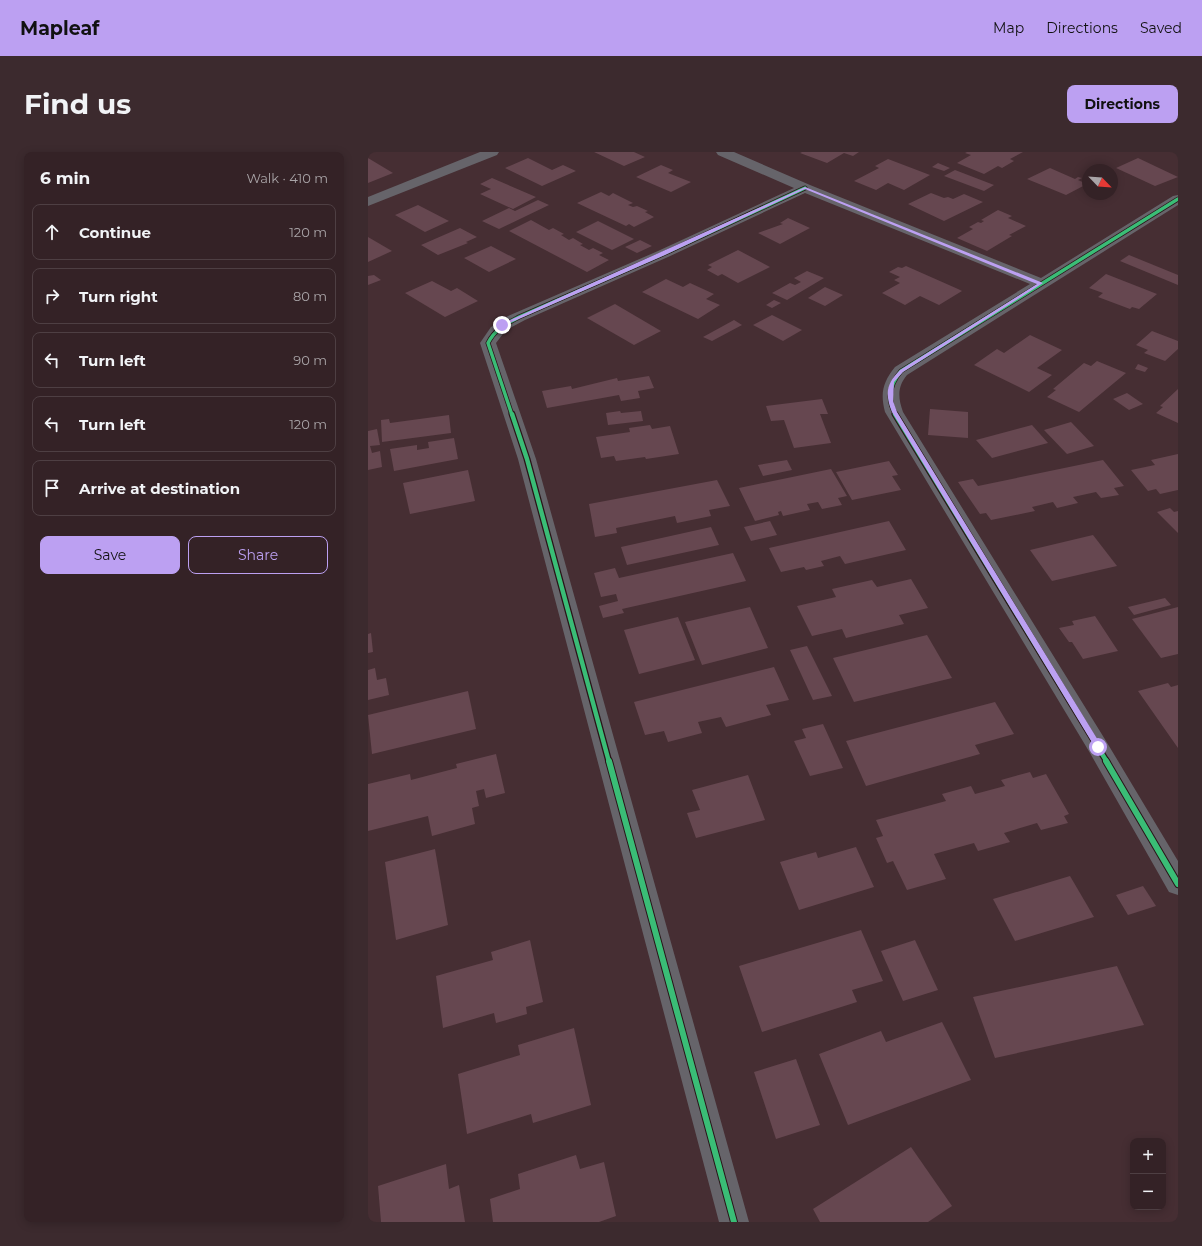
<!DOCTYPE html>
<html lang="en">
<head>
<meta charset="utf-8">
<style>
  :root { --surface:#342226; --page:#3c2a2e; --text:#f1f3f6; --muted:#a9a4a7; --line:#4e3f43; --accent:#bca0f2 }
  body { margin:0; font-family:Montserrat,sans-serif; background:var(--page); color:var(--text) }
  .controls { position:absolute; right:12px; bottom:12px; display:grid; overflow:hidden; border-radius:8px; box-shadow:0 2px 10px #0003 }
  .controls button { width:36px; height:36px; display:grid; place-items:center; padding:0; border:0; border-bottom:1px solid var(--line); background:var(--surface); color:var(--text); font:20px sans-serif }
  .compass { position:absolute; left:714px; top:12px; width:36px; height:36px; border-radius:50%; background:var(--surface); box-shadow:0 2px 10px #0003; rotate:115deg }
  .stop { position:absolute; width:12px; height:12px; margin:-9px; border:3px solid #bca0f2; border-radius:50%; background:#fff }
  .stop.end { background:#bca0f2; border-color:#fff; box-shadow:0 1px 4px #0008 }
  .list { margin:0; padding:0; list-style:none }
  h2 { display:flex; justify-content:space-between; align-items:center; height:52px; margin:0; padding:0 16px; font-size:17px }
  h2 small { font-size:13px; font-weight:400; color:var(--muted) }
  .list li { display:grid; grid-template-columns:26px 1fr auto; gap:12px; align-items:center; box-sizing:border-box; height:56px; margin:0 8px 8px; padding:0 8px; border:1px solid var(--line); border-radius:8px }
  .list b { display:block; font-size:15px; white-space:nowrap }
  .list em { font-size:13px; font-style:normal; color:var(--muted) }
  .actions { display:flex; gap:8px; padding:12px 16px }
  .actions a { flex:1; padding:9px 0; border:1px solid var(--accent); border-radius:8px; text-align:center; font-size:14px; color:var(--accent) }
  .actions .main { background:var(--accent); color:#111 }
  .icon { flex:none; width:22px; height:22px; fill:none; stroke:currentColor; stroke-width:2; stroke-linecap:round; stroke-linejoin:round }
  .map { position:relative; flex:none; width:810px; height:1070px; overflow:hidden; border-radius:8px }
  header { display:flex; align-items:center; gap:24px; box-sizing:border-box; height:56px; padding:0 20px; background:var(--accent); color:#111 }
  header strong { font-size:19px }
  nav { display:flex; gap:22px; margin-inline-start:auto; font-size:14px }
  .intro { display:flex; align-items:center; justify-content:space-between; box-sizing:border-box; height:96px; padding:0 24px }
  h1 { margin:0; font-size:28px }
  .button { padding:10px 18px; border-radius:8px; background:var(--accent); color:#111; font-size:14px; font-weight:700 }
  main { display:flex; gap:24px; padding:0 24px }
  aside { flex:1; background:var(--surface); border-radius:8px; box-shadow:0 2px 10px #0003 }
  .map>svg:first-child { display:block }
  .building { fill:#664750 }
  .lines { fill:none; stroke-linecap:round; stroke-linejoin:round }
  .minor { fill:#66646a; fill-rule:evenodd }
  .cycleway-far2-casing { stroke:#291418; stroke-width:5 }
  .cycleway-far1-casing { stroke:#291418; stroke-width:7 }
  .cycleway-casing { stroke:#291418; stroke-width:8 }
  .cycleway-far2 { stroke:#3abd76; stroke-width:3.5 }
  .cycleway-far1 { stroke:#3abd76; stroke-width:4.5 }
  .cycleway { stroke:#3abd76; stroke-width:6 }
  .route { fill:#bca0f2 }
</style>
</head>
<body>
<header>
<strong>Mapleaf</strong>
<nav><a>Map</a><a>Directions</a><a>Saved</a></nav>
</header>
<div class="intro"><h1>Find us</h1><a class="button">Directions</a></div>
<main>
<aside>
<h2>6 min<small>Walk · 410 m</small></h2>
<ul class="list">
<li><svg class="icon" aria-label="ahead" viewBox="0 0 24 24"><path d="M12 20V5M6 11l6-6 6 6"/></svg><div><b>Continue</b></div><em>120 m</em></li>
<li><svg class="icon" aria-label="right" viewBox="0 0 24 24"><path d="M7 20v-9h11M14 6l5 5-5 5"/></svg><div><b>Turn right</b></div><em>80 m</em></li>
<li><svg class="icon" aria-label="left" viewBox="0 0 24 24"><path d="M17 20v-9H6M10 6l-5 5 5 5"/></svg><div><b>Turn left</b></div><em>90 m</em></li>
<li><svg class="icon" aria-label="left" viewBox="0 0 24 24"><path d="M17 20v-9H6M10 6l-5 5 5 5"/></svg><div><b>Turn left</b></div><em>120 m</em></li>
<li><svg class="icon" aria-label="arrive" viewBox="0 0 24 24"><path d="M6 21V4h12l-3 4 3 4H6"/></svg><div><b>Arrive at destination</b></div></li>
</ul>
<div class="actions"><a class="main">Save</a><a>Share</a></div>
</aside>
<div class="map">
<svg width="810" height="1070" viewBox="0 0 810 1070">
  <rect width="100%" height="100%" fill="#462e33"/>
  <g class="building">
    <path d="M226,0H266L277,5L256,14Z"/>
    <path d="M434,0H491L485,4L476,1L459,11L432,1Z"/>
    <path d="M599,0H655L642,7L646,9L634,16L630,14L616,22L589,11L603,3L597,1Z"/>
    <path d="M0,6L25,21L0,31Z"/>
    <path d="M160,6L184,18L195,13L208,19L174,34L137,16Z"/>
    <path d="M770,6L810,25L787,34L748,16Z"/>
    <path d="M520,7L562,23L536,38L520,31L508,38L486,29L511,16L507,14Z"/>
    <path d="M570,11L582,16L576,19L564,15Z"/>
    <path d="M293,13L305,18L300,21L323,30L303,40L268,25Z"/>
    <path d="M682,16L707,27L710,25L714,26L710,28L719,32L698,43L659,27Z"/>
    <path d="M587,18L626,33L616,39L576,24Z"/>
    <path d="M124,26L168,45L145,57L112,42L123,37L112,32Z"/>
    <path d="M233,40L241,44L245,41L265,51L260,53L265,55L269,54L280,59L277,60L286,65L266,75L261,72L258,74L209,51Z"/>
    <path d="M563,41L576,46L580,45L585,47L596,42L615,50L576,69L540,52Z"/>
    <path d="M170,48L181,53L131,77L114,69L141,56L147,59Z"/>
    <path d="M50,53L81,69L57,80L27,63Z"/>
    <path d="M630,58L644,64L640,66L658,74L641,83L644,84L619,99L589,86L605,77L601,75L610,70L613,71L616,69L613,68Z"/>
    <path d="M420,66L442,76L412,92L390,81L415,72L412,71Z"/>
    <path d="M163,68L181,78L185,76L196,82L193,83L201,88L205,86L215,92L212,93L221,98L225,96L235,101L231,103L241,108L219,120L141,79Z"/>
    <path d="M230,69L266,87L244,98L208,80Z"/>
    <path d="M92,76L109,85L98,90L100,91L70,103L53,93Z"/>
    <path d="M0,85L24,99L0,110Z"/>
    <path d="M272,88L284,94L269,101L257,95Z"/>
    <path d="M123,94L148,107L121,120L96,106Z"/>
    <path d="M370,98L402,115L370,131L354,122L350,124L339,118L344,115L340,113Z"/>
    <path d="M761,103L810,123V133L752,109Z"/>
    <path d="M538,114L590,137L594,139L571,153L552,144L537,153L514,141L532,131L526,128L532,125L521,120L530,115L534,116Z"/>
    <path d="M439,119L456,126L419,148L404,141L422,131L427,133L433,130L426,126Z"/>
    <path d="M738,122L789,142L771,157L764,155L762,157L730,145L735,141L721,136Z"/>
    <path d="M6,123L13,128L0,133V124Z"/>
    <path d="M298,127L315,135L322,131L346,142L338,147L352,153L330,167L274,140Z"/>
    <path d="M64,129L83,139L89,136L110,149L77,165L37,141Z"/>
    <path d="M457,135L475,143L457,154L440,146Z"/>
    <path d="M406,148L413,151L404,156L398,153Z"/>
    <path d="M247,152L293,179L266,193L219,166Z"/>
    <path d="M404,163L434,178L415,189L385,173Z"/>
    <path d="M366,168L374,173L344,189L335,185Z"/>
    <path d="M784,179L810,189V197L797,209L776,201L780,198L768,193Z"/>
    <path d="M662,183L694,198L669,216L684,223L661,240L606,213L629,197L636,201Z"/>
    <path d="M729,209L758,221L711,260L679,245L688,238L685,237L716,211L723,214Z"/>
    <path d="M770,212L780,216L777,220L767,217Z"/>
    <path d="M281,224L286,236L270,239L272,246L253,249L251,243L179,256L174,239L203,234L204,237L249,226L250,229Z"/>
    <path d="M810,237V271L788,261L795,255L792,254Z"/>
    <path d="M759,241L775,252L761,258L745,247Z"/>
    <path d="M454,247L460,262H452L463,291L426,296L416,268L403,269L398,254Z"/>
    <path d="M562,257L600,260V286L560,283Z"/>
    <path d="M252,259L253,261L273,259L275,269L240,273L238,261Z"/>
    <path d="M81,263L83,281L14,290L13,268L21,267L22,271Z"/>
    <path d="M703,270L726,294L699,302L676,278Z"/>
    <path d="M282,273L284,277L302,274L311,302L278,307L277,305L248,309L246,304L233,306L228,285L262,280L261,276Z"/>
    <path d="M664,273L680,291L624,306L608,288Z"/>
    <path d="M9,277L12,293L2,294L4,301L12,299L14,315L0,318V279Z"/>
    <path d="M86,286L90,307L26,319L22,297L49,293V298L61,296L60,290Z"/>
    <path d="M810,302V338L792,342L788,337L780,339L763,318L787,313L783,308Z"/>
    <path d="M419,308L424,318L395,324L390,313Z"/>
    <path d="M735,308L756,334L746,336L751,343L733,346L728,340L705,345L710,351L689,356L685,350L664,355L667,359L623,368L618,361L612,362L590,330L605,327L610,334Z"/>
    <path d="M521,309L530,323L524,324L533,338L484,348L468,320Z"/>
    <path d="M463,317L479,344L470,346L474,353L454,357L450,350L439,352L442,358L415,364L413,359L410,360L411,363L387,369L371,336Z"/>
    <path d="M100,318L107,349L42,362L35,331Z"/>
    <path d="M349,328L362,354L341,358L343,364L309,371L307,364L248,376L249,381L227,385L221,352Z"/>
    <path d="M802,356L806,360L810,359V381L789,360Z"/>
    <path d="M402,369L409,383L383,389L376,375Z"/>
    <path d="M521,369L538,398L477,412L472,404L453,409L456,414L438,418L436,415L413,420L401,396Z"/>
    <path d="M343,375L351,393L259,413L253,395Z"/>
    <path d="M725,383L749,414L684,429L662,398Z"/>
    <path d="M365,401L378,429L254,457L256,461L235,466L231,454L250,449L248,442L233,445L226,421L247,416L251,426Z"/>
    <path d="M543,427L560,456L531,463L536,472L478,486L474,477L444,484L429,454L468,445L464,437L504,428L509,435Z"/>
    <path d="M797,446L803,453L766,463L760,455Z"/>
    <path d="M382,455L400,496L334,513L317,470Z"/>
    <path d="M810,455V502L793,506L764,467Z"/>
    <path d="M727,464L750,499L715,507L704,490H701L691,476L706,473L704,469Z"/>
    <path d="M310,465L327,508L271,522L256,478Z"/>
    <path d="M3,481L5,500L0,501V482Z"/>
    <path d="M559,483L584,526L486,550L465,506Z"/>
    <path d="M439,494L464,544L445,548L422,498Z"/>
    <path d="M406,515L421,548L398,553L403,563L358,575L353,565L330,570L334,581L300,590L296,579L277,583L266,550Z"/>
    <path d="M7,516L9,528L18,526L21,543L0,548V518Z"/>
    <path d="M800,531L803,535L810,533V596L770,539Z"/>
    <path d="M100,539L108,577L4,602L0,563Z"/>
    <path d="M627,550L646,582L607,593L612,602L498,634L478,589Z"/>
    <path d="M455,572L475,616L442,624L426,589L438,586L434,577Z"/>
    <path d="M128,602L137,641L118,646L116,637L108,639L111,654L104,656L107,672L64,684L60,664L0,679V632L42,622L43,628L89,616L88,612Z"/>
    <path d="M662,620L665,626L678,622L701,662L696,664L700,671L673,678L669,671L636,681L642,690L610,699L606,691L566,702L578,727L539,738L525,709L519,711L508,686L515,684L508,668L578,649L574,642L603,634L607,642L637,634L633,628Z"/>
    <path d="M380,623L397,668L328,686L319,661L332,658L324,638Z"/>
    <path d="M488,695L506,735L431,758L412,710L448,700L450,706Z"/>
    <path d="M67,697L80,773L28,788L17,710Z"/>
    <path d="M702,724L726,765L647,789L625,747Z"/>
    <path d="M775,734L788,754L760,763L748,743Z"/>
    <path d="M493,778L515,829L484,838L489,850L394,880L371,814Z"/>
    <path d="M162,788L175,850L158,855L159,862L128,871L126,861L75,876L68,824L125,808L123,800Z"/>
    <path d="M547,788L570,838L535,849L513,799Z"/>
    <path d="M749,814L776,873L627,906L605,845Z"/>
    <path d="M574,870L603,928L480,973L451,902L513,879L518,890Z"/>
    <path d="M206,876L223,953L165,971L163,962L99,982L90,922L152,903L150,893Z"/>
    <path d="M428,907L452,973L408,987L386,920Z"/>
    <path d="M543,995L584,1054L560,1070H452L445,1057Z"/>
    <path d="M208,1003L212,1017L236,1010L248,1064L231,1070H125L122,1047L152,1037L150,1022Z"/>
    <path d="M78,1012L81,1037L91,1033L97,1070H13L10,1034Z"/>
  </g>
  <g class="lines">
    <g class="minor">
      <path d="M112,0H131L129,3L0,54V45Z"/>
      <path d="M348,0H366L442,33L673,126L805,44L810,43V53L539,223C529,235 530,246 535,260L738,589L810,709V743L801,740L722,601L517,260C512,241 515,230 527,215L662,132L437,41L300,105L157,168L138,178L128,191L168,307L381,1070H351L150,307L112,191L123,175L140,164L290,99L426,36L350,3Z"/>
    </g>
    <defs>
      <g id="cycleway-far2">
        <path d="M144,263L120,191C127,177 138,172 151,165L295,102L437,36"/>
        <path d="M528,263C518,247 522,232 533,219L810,47"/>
      </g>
      <g id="cycleway-far1">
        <path d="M144,262L159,307L241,610"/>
        <path d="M527,262L739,610"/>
      </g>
      <g id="cycleway">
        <path d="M241,609L366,1070"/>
        <path d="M738,609L810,732"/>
      </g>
    </defs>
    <use href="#cycleway-far2" class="cycleway-far2-casing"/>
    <use href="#cycleway-far1" class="cycleway-far1-casing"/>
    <use href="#cycleway" class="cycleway-casing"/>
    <use href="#cycleway-far2" class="cycleway-far2"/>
    <use href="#cycleway-far1" class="cycleway-far1"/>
    <use href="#cycleway" class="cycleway"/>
  </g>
  <path class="route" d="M437,35L675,131L535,220L526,230L525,249L529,260L733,593V597H728L524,260C517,242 518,232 532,218L669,132L437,37L297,103L135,174L131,173Z"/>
</svg>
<div class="controls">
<button>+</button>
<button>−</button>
</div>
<svg class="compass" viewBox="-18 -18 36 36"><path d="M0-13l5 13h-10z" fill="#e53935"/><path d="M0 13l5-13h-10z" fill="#a9a4a7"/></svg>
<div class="stop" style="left:730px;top:595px"></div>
<div class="stop end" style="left:134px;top:173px"></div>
</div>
</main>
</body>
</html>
